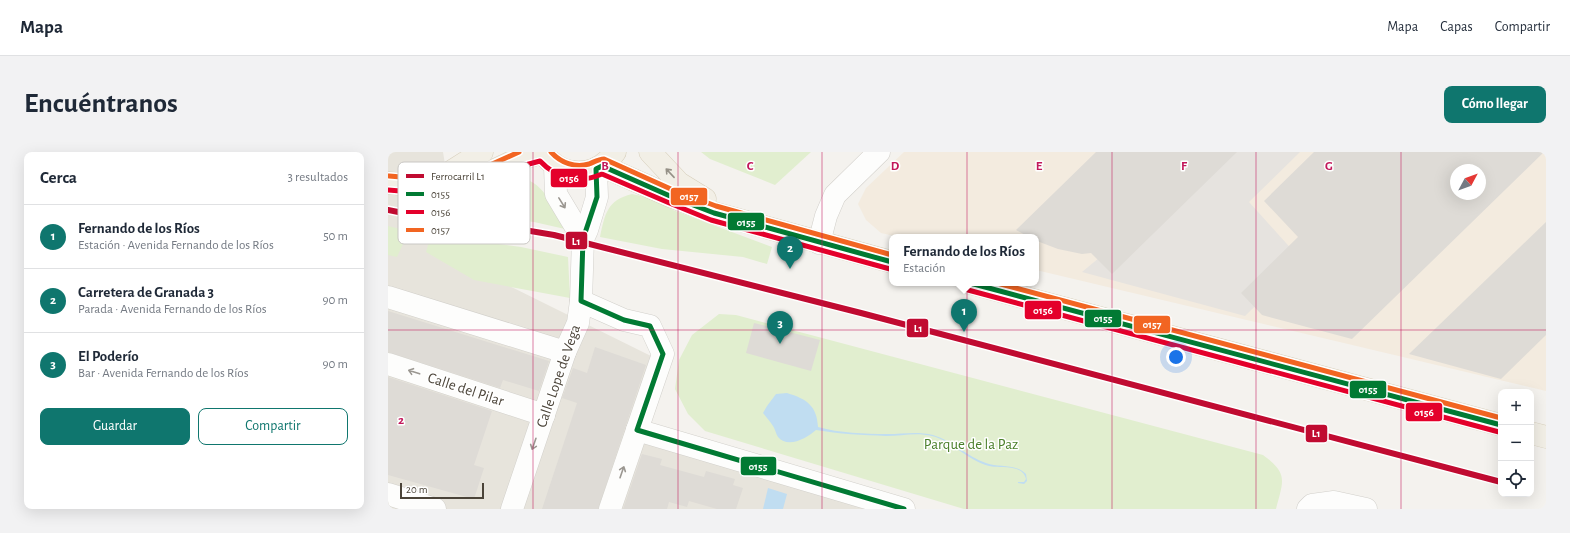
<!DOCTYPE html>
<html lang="es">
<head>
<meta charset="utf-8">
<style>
  :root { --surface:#fff; --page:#f2f2f3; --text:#1f2937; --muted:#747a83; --line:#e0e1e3; --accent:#0f766e }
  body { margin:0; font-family:"Alegreya Sans",sans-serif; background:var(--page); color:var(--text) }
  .controls { position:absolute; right:12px; bottom:12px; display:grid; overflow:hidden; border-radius:8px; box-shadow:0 4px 16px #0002 }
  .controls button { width:36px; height:36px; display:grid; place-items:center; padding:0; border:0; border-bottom:1px solid var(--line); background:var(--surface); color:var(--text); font:20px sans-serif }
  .compass { position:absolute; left:1062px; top:12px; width:36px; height:36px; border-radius:50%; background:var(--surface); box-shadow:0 4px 16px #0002; rotate:49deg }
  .scale { position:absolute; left:12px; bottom:10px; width:84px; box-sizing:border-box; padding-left:4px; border:2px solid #4b4439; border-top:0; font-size:11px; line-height:14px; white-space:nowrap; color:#4b4439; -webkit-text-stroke:3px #fff; paint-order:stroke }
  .you { position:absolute; left:788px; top:205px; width:14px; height:14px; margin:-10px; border:3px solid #fff; border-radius:50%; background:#1a73e8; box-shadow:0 0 0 6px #1a73e833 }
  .badge { display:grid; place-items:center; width:26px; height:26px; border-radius:50%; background:var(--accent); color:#fff; font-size:13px; font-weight:700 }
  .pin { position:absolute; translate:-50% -33px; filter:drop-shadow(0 1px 2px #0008) }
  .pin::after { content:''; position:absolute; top:21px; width:14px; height:12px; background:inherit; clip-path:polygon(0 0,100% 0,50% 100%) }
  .popup { position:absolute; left:501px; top:82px; width:150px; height:52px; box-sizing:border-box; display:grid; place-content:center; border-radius:8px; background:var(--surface); filter:drop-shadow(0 1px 3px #0005); font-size:13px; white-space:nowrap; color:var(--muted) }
  .popup b { font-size:15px; color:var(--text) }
  .popup::after { content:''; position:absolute; left:50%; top:100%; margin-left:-8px; border:8px solid transparent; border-top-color:var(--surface) }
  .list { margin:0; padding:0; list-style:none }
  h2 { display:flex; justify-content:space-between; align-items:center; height:52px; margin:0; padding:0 16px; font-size:17px }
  h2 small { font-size:13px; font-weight:400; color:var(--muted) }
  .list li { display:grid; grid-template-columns:26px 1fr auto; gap:12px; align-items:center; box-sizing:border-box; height:64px; padding:0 16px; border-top:1px solid var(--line) }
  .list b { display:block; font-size:15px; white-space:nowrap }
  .list p { margin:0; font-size:13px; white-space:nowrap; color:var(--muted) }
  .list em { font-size:13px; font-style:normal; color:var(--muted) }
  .actions { display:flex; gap:8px; padding:12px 16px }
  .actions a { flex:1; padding:9px 0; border:1px solid var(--accent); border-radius:8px; text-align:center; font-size:14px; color:var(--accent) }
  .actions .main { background:var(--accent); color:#fff }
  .icon { flex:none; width:22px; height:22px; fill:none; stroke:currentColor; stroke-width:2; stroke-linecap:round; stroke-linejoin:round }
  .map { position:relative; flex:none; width:1158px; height:357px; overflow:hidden; border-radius:8px }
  header { display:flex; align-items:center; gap:24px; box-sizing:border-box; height:56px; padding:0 20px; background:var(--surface); border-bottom:1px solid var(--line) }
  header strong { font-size:19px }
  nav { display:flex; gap:22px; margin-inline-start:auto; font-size:14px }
  .intro { display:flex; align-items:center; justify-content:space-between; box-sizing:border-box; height:96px; padding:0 24px }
  h1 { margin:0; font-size:28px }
  .button { padding:10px 18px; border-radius:8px; background:var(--accent); color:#fff; font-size:14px; font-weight:700 }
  main { display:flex; gap:24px; padding:0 24px }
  aside { flex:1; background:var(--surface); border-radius:8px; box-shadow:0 4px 16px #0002 }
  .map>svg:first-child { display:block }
  .residential { fill:#e7e4dc }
  .commercial { fill:#f3ebdf; fill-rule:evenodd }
  .green { fill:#e1eecf }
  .parking { fill:#e6e3df }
  .water { fill:#c0ddf1 }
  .building { fill:#dedbd6; fill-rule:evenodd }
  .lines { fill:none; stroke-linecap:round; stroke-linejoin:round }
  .minor-casing { stroke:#d2d0cb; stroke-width:23 }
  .major-casing { stroke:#d6cebb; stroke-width:23 }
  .minor { stroke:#fdfdfc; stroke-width:22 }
  .major { stroke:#f2efe6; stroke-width:22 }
  .bus-1-casing { stroke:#fff; stroke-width:8 }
  .bus-2-casing { stroke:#fff; stroke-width:8 }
  .bus-3-casing { stroke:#fff; stroke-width:8 }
  .bus-1 { stroke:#017a33; stroke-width:5 }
  .bus-2 { stroke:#e4002b; stroke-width:5 }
  .bus-3 { stroke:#f26522; stroke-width:5 }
  .rail-1-casing { stroke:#fff; stroke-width:9 }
  .rail-1 { stroke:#c00b31; stroke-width:6 }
  .oneway { stroke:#969187 }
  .oneway2 { stroke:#9b9791 }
  .grid { fill:none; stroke:#c2185b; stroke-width:1; stroke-opacity:0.55 }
  .labels { text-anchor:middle; stroke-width:3; stroke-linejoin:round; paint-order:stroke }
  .street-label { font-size:15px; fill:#4b4439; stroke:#fff }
  .park-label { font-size:15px; fill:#4a7f2a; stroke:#fff }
  .key { fill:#fff; stroke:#c9c7c4; stroke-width:1 }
  .key-label { font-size:11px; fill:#4b4439 }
  .grid-label { font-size:13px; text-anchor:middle; font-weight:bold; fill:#c2185b; stroke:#fff; stroke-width:3; stroke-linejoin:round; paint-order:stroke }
  .line-badge { stroke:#fff; stroke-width:1.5 }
  .badge-label { font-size:11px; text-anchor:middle; font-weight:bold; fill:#fff }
</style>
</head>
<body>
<header>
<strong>Mapa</strong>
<nav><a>Mapa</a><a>Capas</a><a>Compartir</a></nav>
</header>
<div class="intro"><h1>Encuéntranos</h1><a class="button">Cómo llegar</a></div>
<main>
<aside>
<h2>Cerca<small>3 resultados</small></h2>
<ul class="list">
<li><span class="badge">1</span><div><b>Fernando de los Ríos</b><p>Estación · Avenida Fernando de los Ríos</p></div><em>50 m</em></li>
<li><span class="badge">2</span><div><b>Carretera de Granada 3</b><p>Parada · Avenida Fernando de los Ríos</p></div><em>90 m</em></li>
<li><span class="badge">3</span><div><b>El Poderío</b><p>Bar · Avenida Fernando de los Ríos</p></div><em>90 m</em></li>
</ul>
<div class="actions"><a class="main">Guardar</a><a>Compartir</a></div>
</aside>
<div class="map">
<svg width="1158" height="357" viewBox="0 0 1158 357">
  <rect width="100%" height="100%" fill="#f4f2ee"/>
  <path class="residential" d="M0,0H55L73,110L267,206L242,280L485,357H0Z"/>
  <path class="commercial" d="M516,0H1158V239L648,118V85H511L493,81L478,68L470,52L478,36ZM1068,18H1092V42H1068Z"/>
  <g class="green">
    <path d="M313,0H423L387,33L322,7Z"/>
    <path d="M119,26C123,26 130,25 134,26C157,31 167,59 177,77L146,70L48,59V50L66,48Z"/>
    <path d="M244,42L262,46L285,58L384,95L379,112L355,105L274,97L212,85C217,62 219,48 244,42Z"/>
    <path d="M0,74L21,79L9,105L0,103Z"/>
    <path d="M43,83L133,95L180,105L182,146L86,128L38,100Z"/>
    <path d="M331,162L348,163L875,303C901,322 895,329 888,357H576L317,279L300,262L287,237L291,208L304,183Z"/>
  </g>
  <path class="parking" d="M818,0H912L861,50L917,112L912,110L857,164L694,120L717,101Z"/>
  <g class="water">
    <path d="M399,241C419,247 429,254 430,275C452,281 476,282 499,282C515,282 529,279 545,283C564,288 579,305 598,311C611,316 627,311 638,322L639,329L636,332L630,331V330H636L638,327C634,311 612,317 601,314C579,308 564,289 544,284C528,280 514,284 498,284C475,283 451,282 428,278C419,286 400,297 390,285C388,282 387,277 385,274C382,269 378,265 375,261L379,254L388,242Z"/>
    <path d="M380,336L399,342L395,357H375Z"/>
  </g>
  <g class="building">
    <path d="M708,0H849L724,122L703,101L694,102L670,97L649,89L648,85H641L628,78Z"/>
    <path d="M926,0H1156L964,187L874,163L853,141L910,85L876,49ZM1068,18H1092V42H1068Z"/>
    <path d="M1158,70V183L1113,227L1021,202Z"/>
    <path d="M0,159L161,209L151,239L115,228L112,236L0,200Z"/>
    <path d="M366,171L432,188L423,219L358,201Z"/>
    <path d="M207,195L258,213L210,357H154L189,251L174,246L185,216L199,221Z"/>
    <path d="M0,225L104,259L86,313L96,316L86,347L0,323Z"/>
    <path d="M254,302L274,307L272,313L316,325L318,319L347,327L345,333L355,336L348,357H329L301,349L299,355L281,350L279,357H235Z"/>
  </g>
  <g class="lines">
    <defs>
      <g id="minor">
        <path d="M167,14L168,42L195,87"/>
        <path d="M431,91L438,64L447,43L491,0"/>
        <path d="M0,145L177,200"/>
        <path d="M193,149L236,168L262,174L275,202L222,357"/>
        <path d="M0,212L156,263"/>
        <path d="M249,278L516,357"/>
        <path d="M0,342L47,357"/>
        <path d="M124,357L177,200L190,171L193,149L195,87L199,78L209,45L208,17"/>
        <path d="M920,357L924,353L946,350L978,357"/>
      </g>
      <g id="major">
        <path d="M154,0C173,27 208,27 227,0"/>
        <path d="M262,0L291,31L317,47"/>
        <path d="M214,14L282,44L326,61L504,110"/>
        <path d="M0,31L37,34H73L128,8L154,1"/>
        <path d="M48,33L64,19L94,0"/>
        <path d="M582,131L1113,273"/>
        <path d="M1143,281L1158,285"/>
      </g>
    </defs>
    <use href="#minor" class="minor-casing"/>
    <use href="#major" class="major-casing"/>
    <use href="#minor" class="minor"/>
    <use href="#major" class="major"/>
    <defs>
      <g id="bus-1">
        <path d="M504,110L326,61L282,44L214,14L208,17L209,45L195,87L193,149L236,168L262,174L275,202L249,278L516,357"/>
        <path d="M582,131L1113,273"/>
      </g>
      <g id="bus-2">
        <path d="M0,38L37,41H75L130,15L152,9C169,27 191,32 214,22L279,50L323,68L502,117"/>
        <path d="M580,138L1111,280"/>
      </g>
      <g id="bus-3">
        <path d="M163,0C173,11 187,16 201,12C206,10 211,7 216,7L285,38L328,54L504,103"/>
        <path d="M1,24L37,27H71L131,0"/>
        <path d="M609,131L1113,266"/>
      </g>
    </defs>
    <use href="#bus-1" class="bus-1-casing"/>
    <use href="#bus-2" class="bus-2-casing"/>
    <use href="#bus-3" class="bus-3-casing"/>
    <use href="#bus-1" class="bus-1"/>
    <use href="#bus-2" class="bus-2"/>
    <use href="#bus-3" class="bus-3"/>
    <defs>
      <path id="rail-1" d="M0,58L35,65L106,73L166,83L473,161L1113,330"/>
    </defs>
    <use href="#rail-1" class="rail-1-casing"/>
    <use href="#rail-1" class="rail-1"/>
  </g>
  <defs><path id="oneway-shaft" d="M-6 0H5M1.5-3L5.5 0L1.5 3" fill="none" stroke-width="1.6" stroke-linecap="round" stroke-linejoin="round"/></defs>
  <use class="oneway" href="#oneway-shaft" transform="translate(282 21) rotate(-133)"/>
  <g class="oneway2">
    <use href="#oneway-shaft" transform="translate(174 51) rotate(58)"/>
    <use href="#oneway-shaft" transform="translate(26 220) rotate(-162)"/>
    <use href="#oneway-shaft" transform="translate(146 292) rotate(109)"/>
    <use href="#oneway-shaft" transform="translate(234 320) rotate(-71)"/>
  </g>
  <path class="grid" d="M145,0V357M290,0V357M434,0V357M579,0V357M724,0V357M868,0V357M1013,0V357M0,178H1158"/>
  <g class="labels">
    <g class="street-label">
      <text transform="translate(170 224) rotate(-71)" y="5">Calle Lope de Vega</text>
      <text transform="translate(78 237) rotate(18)" y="5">Calle del Pilar</text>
    </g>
    <g class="park-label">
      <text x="583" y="297">Parque de la Paz</text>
    </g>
  </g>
  <rect x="10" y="10" width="132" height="82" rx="6" class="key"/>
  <rect x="18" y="22" width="18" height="4" fill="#c00b31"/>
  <rect x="18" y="40" width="18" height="4" fill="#017a33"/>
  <rect x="18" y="58" width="18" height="4" fill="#e4002b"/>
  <rect x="18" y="76" width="18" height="4" fill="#f26522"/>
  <g class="key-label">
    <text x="43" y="28">Ferrocarril L1</text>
    <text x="43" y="46">0155</text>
    <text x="43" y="64">0156</text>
    <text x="43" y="82">0157</text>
  </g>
  <g class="grid-label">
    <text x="217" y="18">B</text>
    <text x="362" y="18">C</text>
    <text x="507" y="18">D</text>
    <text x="651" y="18">E</text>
    <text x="796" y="18">F</text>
    <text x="941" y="18">G</text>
    <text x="13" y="272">2</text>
  </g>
  <g class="line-badge">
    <rect x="162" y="16" width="38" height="20" rx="4" fill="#e4002b"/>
    <rect x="282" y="35" width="38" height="19" rx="4" fill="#f26522"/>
    <rect x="339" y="60" width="38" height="19" rx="4" fill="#017a33"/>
    <rect x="177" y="79" width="23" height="19" rx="4" fill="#c00b31"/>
    <rect x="636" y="148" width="38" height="20" rx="4" fill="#e4002b"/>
    <rect x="696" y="157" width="38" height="19" rx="4" fill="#017a33"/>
    <rect x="745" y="163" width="38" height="19" rx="4" fill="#f26522"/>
    <rect x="518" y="166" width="23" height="20" rx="4" fill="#c00b31"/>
    <rect x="961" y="228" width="38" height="19" rx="4" fill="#017a33"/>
    <rect x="1017" y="250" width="38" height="20" rx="4" fill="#e4002b"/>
    <rect x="917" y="272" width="23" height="19" rx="4" fill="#c00b31"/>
    <rect x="352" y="304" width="37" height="20" rx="4" fill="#017a33"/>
  </g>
  <g class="badge-label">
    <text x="181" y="30">0156</text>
    <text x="301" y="48">0157</text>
    <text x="358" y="74">0155</text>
    <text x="188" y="93">L1</text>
    <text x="655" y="162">0156</text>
    <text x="715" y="170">0155</text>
    <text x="764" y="176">0157</text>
    <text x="530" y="180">L1</text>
    <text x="980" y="241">0155</text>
    <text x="1036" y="264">0156</text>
    <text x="928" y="285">L1</text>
    <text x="370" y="318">0155</text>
  </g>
</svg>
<div class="controls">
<button>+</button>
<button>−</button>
<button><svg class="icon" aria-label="locate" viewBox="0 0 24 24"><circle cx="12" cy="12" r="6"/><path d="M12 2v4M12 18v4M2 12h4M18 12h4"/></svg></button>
</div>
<svg class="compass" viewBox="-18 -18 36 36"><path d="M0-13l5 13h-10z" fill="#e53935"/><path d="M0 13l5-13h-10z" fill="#747a83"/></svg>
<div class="scale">20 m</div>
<div class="you"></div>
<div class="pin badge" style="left:576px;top:180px">1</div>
<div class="popup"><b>Fernando de los Ríos</b>Estación</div>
<div class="pin badge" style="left:402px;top:117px">2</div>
<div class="pin badge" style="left:392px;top:192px">3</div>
</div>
</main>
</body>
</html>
